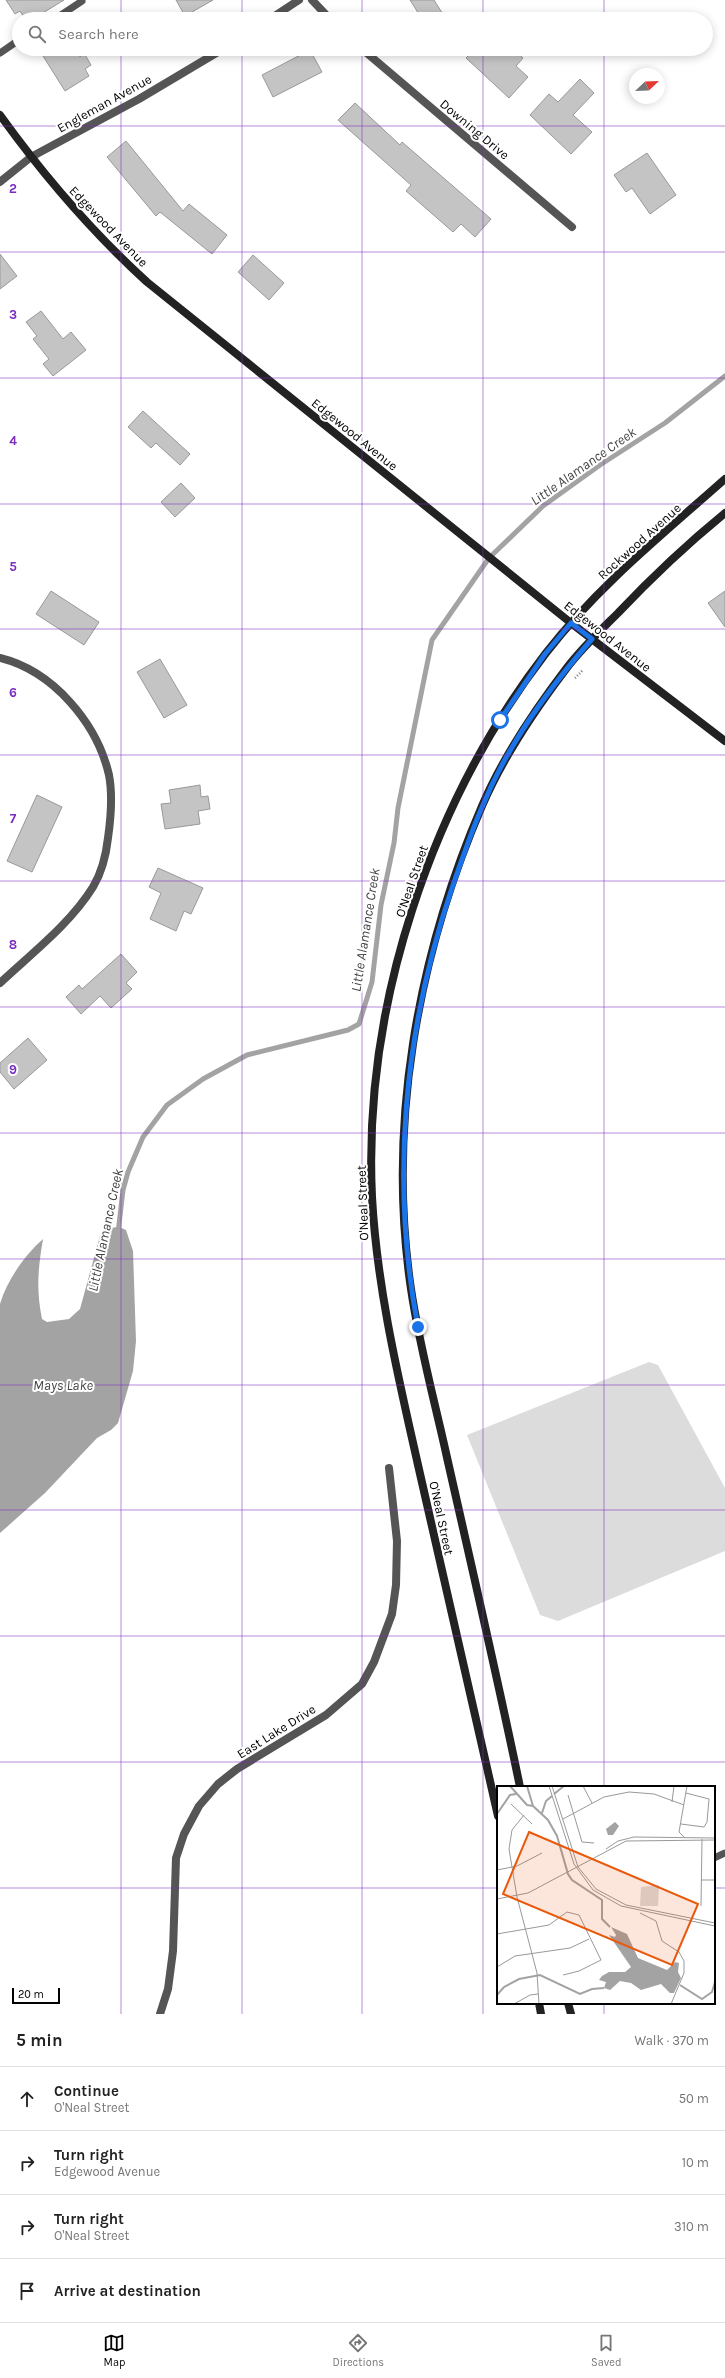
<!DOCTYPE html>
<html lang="en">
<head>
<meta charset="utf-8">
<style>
  :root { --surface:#fff; --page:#f2f2f2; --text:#222; --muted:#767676; --line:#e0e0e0; --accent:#000 }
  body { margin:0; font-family:Karla,sans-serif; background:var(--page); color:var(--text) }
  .compass { position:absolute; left:629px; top:68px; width:36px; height:36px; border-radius:50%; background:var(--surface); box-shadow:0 2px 10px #0003; rotate:67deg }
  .scale { position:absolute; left:12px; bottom:10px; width:48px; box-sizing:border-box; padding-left:4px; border:2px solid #000; border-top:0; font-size:11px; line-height:14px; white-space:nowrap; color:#000; -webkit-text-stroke:3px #fff; paint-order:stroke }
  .stop { position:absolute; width:12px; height:12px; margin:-9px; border:3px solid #1a73e8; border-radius:50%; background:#fff }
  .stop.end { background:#1a73e8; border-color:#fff; box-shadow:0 1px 4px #0008 }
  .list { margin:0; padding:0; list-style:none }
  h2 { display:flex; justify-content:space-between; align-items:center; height:52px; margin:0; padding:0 16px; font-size:17px }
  h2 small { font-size:13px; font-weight:400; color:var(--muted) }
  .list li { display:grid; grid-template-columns:26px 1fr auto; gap:12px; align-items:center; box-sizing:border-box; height:64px; padding:0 16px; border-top:1px solid var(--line) }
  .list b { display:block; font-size:15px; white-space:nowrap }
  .list p { margin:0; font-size:13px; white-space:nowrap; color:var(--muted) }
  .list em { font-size:13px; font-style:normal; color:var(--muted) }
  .icon { flex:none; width:22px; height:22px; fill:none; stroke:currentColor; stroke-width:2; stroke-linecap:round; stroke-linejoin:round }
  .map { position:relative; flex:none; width:725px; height:2014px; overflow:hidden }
  .search { position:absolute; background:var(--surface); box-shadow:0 2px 10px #0003; left:12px; right:12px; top:12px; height:44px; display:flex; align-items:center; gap:10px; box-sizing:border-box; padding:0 14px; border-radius:22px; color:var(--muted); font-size:15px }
  .sheet { height:308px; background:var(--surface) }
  nav { display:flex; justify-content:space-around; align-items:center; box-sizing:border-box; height:56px; border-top:1px solid var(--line); background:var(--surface); font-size:11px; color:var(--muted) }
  nav a { display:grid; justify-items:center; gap:2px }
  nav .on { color:var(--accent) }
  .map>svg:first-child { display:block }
  .green { fill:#dcdcdc }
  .water { fill:#a3a3a3 }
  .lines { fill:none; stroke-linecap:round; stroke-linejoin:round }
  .stream { stroke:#a3a3a3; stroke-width:5 }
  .building { fill:#c4c4c4; stroke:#999 }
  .path { stroke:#777; stroke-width:2.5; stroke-dasharray:1 2; stroke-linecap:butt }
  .lane { stroke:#555; stroke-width:7 }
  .street { stroke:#555; stroke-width:8 }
  .secondary { stroke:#222; stroke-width:8 }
  .route { stroke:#1a73e8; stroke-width:5 }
  .grid { fill:none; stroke:#7b2cbf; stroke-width:1; stroke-opacity:0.55 }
  .labels { text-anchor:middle; stroke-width:4; stroke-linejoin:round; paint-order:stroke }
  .street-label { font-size:13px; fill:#000; stroke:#fff }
  .water-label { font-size:14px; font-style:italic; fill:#444; stroke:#fff }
  .inset-river { fill:none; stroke:#a3a3a3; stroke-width:2 }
  .inset-road { fill:none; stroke:#999; stroke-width:1 }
  .view { fill:#e8590c; fill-opacity:0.15; stroke:#e8590c; stroke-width:2 }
  .inset-edge { fill:none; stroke:#000; stroke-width:2 }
  .grid-label { font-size:13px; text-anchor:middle; font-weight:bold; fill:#7b2cbf; stroke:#fff; stroke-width:4; stroke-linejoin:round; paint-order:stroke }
</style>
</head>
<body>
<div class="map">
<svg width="725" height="2014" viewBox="0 0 725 2014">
  <rect width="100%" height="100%" fill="#fff"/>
  <path class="green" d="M649,1362L658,1365L725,1488V1551L558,1621L540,1615L467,1435Z"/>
  <path class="water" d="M119,1227L126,1230L133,1251L136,1341L133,1371L118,1423L111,1430L97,1438L45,1493L0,1533V1304C7,1280 25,1255 43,1239C38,1269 36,1289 42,1319L47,1322L69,1319L80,1309L100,1236L109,1228Z"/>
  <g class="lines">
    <path class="stream" d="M118,1233L123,1190L128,1172L143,1137L167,1105L203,1079L247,1055L348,1030L359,1024L372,982L381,905L394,843L398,808L432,640L489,558L543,506L600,465L665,423L725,376"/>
  </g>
  <g class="building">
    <path d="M6,0H64L33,19H25L20,11L15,14Z"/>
    <path d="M176,0H213L185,16Z"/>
    <path d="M410,0H434L446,19H422Z"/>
    <path d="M54,49H75L80,57L84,53L91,65L85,69L89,76L65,91L43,56Z"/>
    <path d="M475,49H495L503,56L510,49H513L523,58L516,66L528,77L509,98L466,58Z"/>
    <path d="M310,50L322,72L273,97L262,75Z"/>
    <path d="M580,79L594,93L573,115L592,132L571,154L530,115L549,94L558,102Z"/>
    <path d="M355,103L400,145L402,142L491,219L475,237L461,224L453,232L406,191L411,185L338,120Z"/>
    <path d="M126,141L183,211L189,204L227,235L212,254L160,212L156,216L107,157Z"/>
    <path d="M647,153L676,195L650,214L632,188L626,192L614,175Z"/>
    <path d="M0,254L17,276L0,289Z"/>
    <path d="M253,255L284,283L269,300L238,272Z"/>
    <path d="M41,311L63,339L71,332L86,350L53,376L43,364L49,359L33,339L37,336L26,322Z"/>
    <path d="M143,411L190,454L180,465L156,443L151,448L128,427Z"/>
    <path d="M181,483L195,498L175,517L161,502Z"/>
    <path d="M51,591L99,622L84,645L36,614Z"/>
    <path d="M725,591V627L708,603Z"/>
    <path d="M160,659L187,705L164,718L137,672Z"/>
    <path d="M200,785L201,797L208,796L210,809L198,811L200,824L165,829L161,804L171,803L169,790Z"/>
    <path d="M37,795L62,807L32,872L7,861Z"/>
    <path d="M158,868L203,888L191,914L184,911L176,931L150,919L161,893L149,887Z"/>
    <path d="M121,954L137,972L126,983L132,989L111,1008L100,996L81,1014L66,997L79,985L82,989Z"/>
    <path d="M28,1038L47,1060L14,1089L0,1072V1063Z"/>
  </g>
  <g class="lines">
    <path class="path" d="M575,678L583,670"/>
    <g class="lane">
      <path d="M55,19L82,1"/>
      <path d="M0,53L19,40"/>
      <path d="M714,1858L725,1853"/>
    </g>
    <g class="street">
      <path d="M312,0L330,19"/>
      <path d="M270,19L299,0"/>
      <path d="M362,49L572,227"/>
      <path d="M0,182L31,157L139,99L223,49"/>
      <path d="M0,658C53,671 97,723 109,775C113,796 111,817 108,838C106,856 102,872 93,887C70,924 32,953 0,983"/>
      <path d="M160,2014L168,1989L173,1951L176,1858L184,1834L199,1806L218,1784L237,1769L326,1715L362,1684L374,1662L392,1614L396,1585L397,1541L389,1468"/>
    </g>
    <g class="secondary">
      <path d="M0,115C44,176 91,231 147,282L571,623L725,741"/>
      <path d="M520,1787C497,1675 471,1564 446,1453C434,1399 419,1344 411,1289C387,1126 417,957 482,806C503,757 534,711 566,669C581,649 600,631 618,613C652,577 687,544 725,513"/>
      <path d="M498,1816C471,1699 444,1582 418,1465C398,1376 377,1288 372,1197C363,1007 430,803 546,653C597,587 663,534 725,479"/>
      <path d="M539,2003L541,2014"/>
      <path d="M568,2003L571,2014"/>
    </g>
  </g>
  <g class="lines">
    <path class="route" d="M418,1327C390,1180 404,1030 452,888C462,860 471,832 483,805C508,744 549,688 592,639L571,623L545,654L500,720"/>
  </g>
  <path class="grid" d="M121,0V19M242,0V19M362,0V19M483,0V19M604,0V19M121,49V2014M242,49V2014M362,49V2014M483,49V2014M604,49V1787M0,126H725M0,252H725M0,378H725M0,504H725M0,629H725M0,755H725M0,881H725M0,1007H725M0,1133H725M0,1259H725M0,1385H725M0,1510H725M0,1636H725M0,1762H725M0,1888H498M714,1888H725M604,2003V2014"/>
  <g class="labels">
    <g class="street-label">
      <text transform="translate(104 103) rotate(-29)" y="5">Engleman Avenue</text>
      <text transform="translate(475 129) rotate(40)" y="5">Downing Drive</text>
      <text transform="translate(109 226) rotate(46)" y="5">Edgewood Avenue</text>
      <text transform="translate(355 434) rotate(39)" y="5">Edgewood Avenue</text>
      <text transform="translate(639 541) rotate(-42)" y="5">Rockwood Avenue</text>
      <text transform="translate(608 636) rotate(38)" y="5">Edgewood Avenue</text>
      <text transform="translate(411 881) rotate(-71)" y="5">O'Neal Street</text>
      <text transform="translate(362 1203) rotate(-92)" y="5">O'Neal Street</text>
      <text transform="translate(442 1518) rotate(78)" y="5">O'Neal Street</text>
      <text transform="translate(276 1731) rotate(-32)" y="5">East Lake Drive</text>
    </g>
    <g class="water-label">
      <text transform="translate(583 466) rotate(-35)" y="5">Little Alamance Creek</text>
      <text transform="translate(365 930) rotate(-81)" y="5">Little Alamance Creek</text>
      <text transform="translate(105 1230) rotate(-78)" y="5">Little Alamance Creek</text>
      <text x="63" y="1390">Mays Lake</text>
    </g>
  </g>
  <g transform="translate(497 1786)">
    <rect width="218" height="218" fill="#fff"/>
    <path d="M162,99L161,120H143L144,101Z" fill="#dcdcdc"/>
    <path d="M118,36L122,40L116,49H111L109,43ZM114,141L130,148L141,172L170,184L178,176L182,177L181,186L184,192L177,207H173L164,198L144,204L134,197L123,195L113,204L107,202L109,196L102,194L105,190L112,186H128L134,181L112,149L118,151L119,149Z" fill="#a3a3a3"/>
    <path class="inset-river" d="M13,0L30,19L36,20L51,34L60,50L71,88L75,94L105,114V133L113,141M30,0L36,20M57,8L67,0M45,27L49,15L55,10M0,28L13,9L19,8M183,199L205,213L215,206L218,196M0,209L7,201L22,193L43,189L83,208L95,203L107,202"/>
    <path class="inset-road" d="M52,0L77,78L96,104L124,120L218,140M55,0L81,81L99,103L129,119L218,137M86,0L95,17M71,9L85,56L97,57M175,16L177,0M14,18L35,38M27,29L15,44L12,63L20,111L40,187L42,218M66,33L107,11L132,6L157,8L187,19M184,38L207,41L210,36L212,13L189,7M188,52L182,46L190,0M109,63L121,55L137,51L218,52M0,84L20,80L45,67M204,94H218M0,113L31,107L129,55L218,54M204,120L205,53M143,127L159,135L165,155L182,166L187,175V187L174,218M0,148L52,139L70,126L82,129L104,174L82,185L66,189M0,181L18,170L73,162L92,153M17,218L33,209L41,208"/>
    <path class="view" d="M32,46L201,118L175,179L6,108Z"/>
    <rect width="218" height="218" class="inset-edge"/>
  </g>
  <g class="grid-label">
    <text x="13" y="193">2</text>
    <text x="13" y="319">3</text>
    <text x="13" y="445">4</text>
    <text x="13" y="571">5</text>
    <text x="13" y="697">6</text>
    <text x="13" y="823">7</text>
    <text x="13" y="949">8</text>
    <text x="13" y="1074">9</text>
  </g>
</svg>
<svg class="compass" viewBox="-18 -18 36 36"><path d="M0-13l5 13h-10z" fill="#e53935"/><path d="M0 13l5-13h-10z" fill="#767676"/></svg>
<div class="scale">20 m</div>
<div class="stop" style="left:500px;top:720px"></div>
<div class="stop end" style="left:418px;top:1327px"></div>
<div class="search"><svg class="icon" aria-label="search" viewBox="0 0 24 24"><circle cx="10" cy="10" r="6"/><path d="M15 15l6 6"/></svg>Search here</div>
</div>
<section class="sheet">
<h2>5 min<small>Walk · 370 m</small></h2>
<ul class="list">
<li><svg class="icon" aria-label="ahead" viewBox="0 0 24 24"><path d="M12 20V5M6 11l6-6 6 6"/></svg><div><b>Continue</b><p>O'Neal Street</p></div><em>50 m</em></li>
<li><svg class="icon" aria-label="right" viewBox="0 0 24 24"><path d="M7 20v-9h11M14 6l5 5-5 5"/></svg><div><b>Turn right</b><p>Edgewood Avenue</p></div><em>10 m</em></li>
<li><svg class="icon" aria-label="right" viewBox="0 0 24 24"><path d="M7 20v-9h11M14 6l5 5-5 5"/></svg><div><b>Turn right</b><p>O'Neal Street</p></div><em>310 m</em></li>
<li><svg class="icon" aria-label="arrive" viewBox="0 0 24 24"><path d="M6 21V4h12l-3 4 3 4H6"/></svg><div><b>Arrive at destination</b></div></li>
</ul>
</section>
<nav>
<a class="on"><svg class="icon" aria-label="map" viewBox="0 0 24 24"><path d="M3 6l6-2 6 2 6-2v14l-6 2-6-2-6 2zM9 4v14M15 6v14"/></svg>Map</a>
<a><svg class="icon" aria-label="directions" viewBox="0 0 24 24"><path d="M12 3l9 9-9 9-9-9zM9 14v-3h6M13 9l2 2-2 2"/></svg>Directions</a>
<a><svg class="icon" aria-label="saved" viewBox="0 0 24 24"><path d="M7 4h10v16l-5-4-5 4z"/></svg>Saved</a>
</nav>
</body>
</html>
